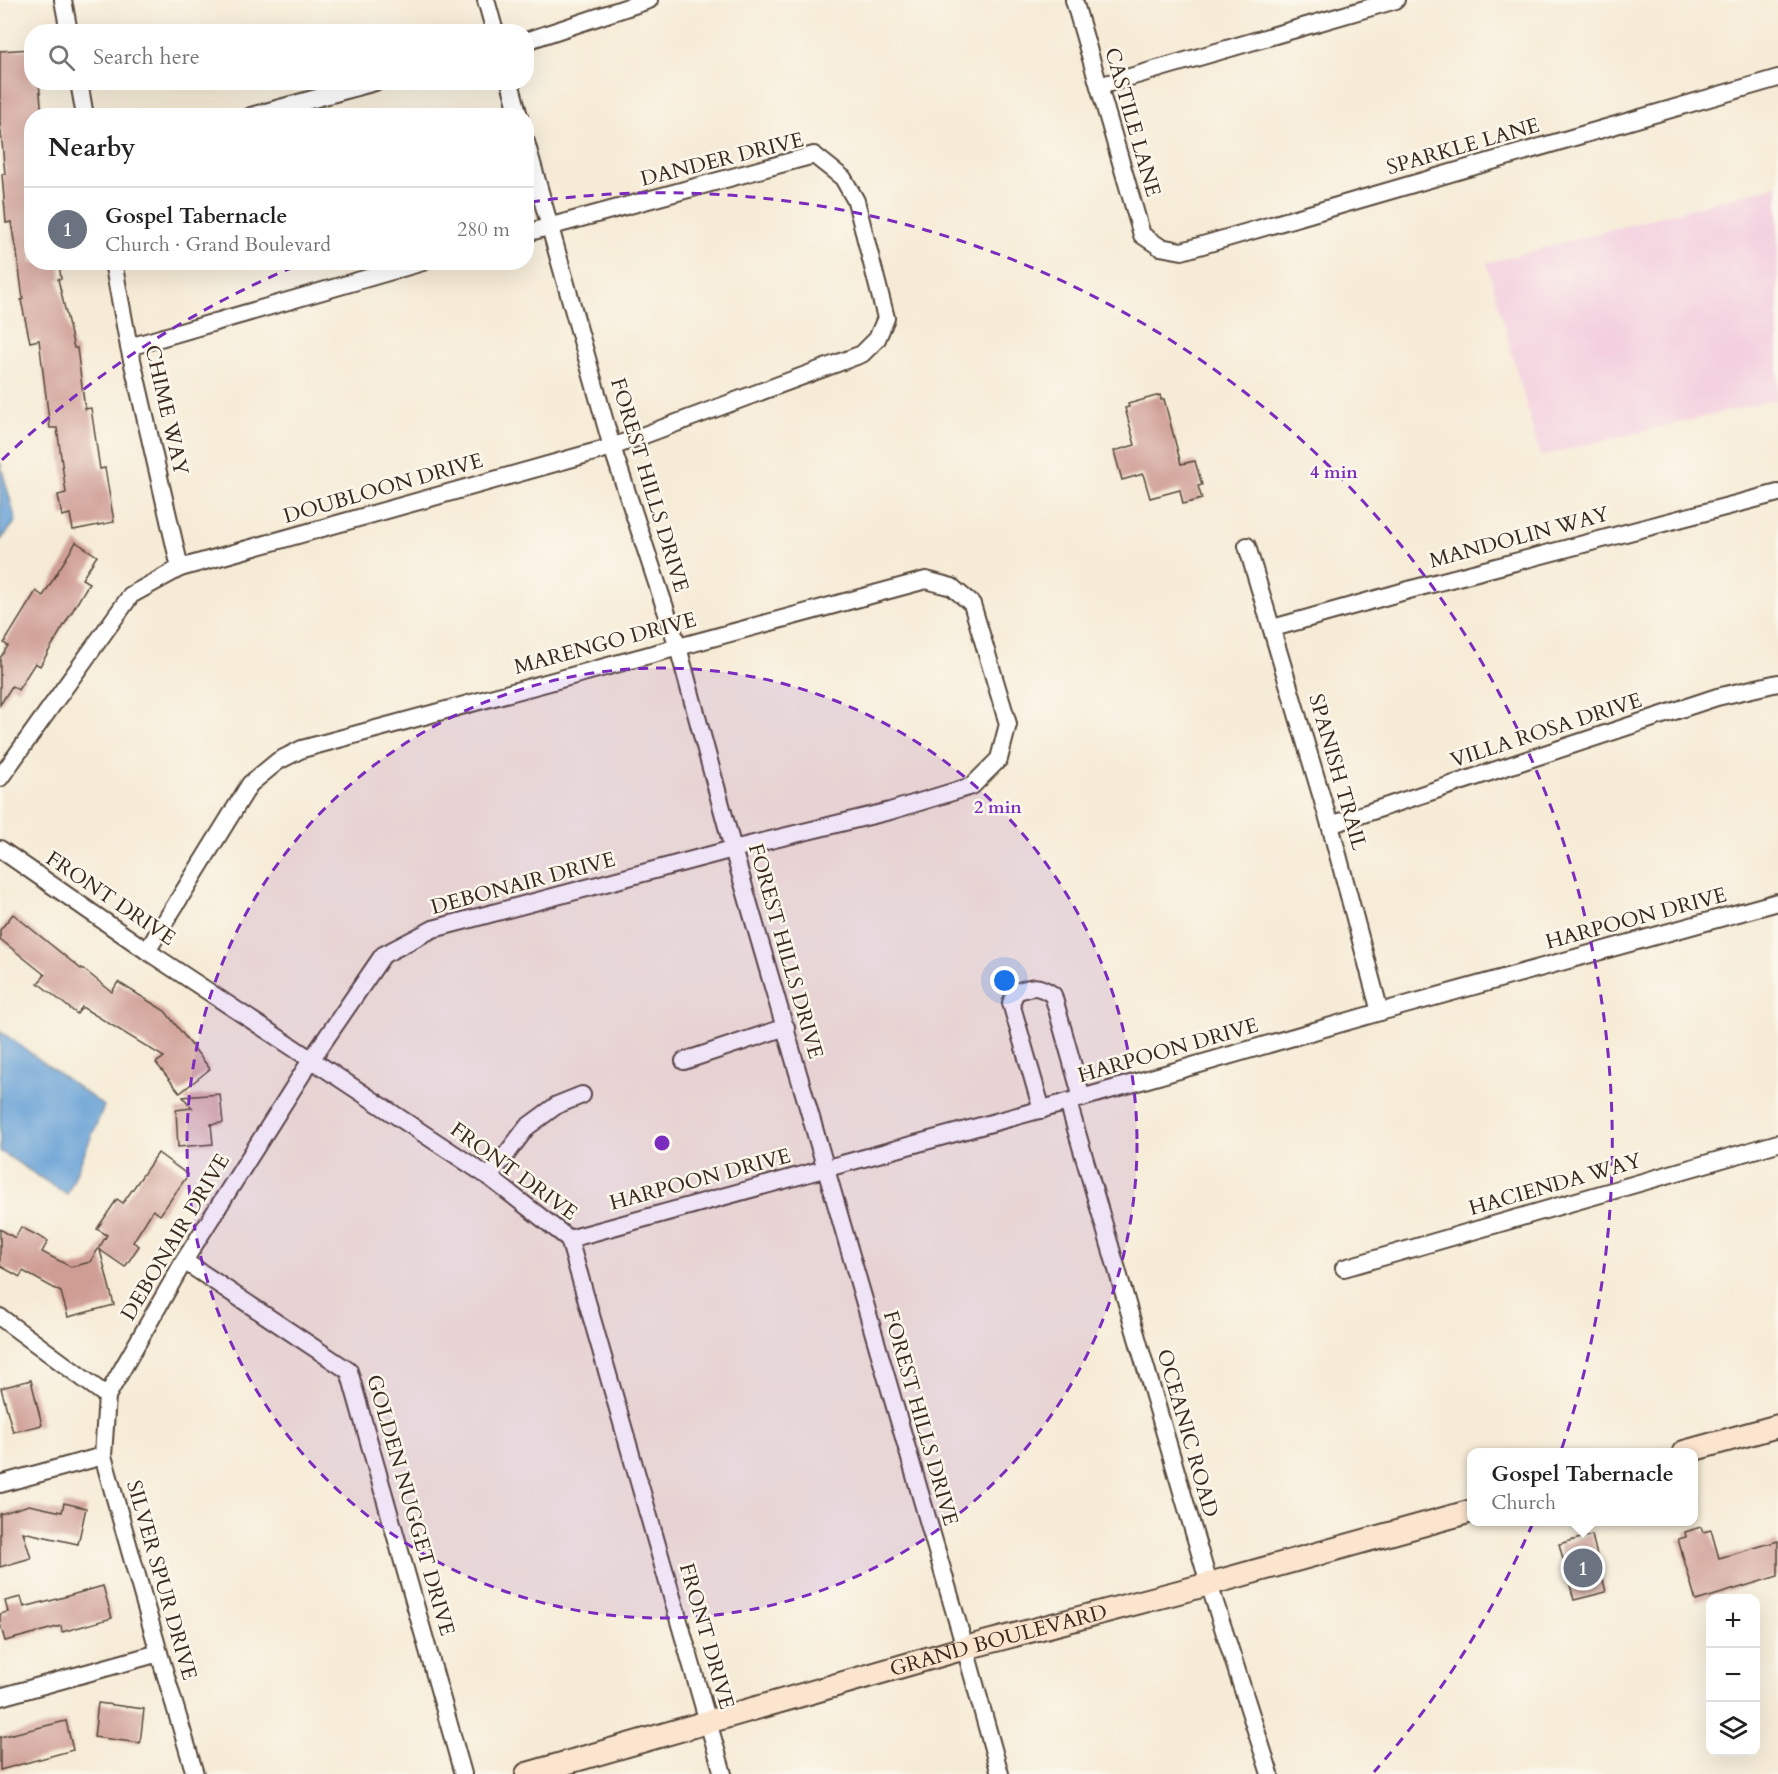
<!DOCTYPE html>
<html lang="en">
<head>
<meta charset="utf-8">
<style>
  :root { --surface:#fff; --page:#f2f2f2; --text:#222; --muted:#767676; --line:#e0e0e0; --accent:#db2777 }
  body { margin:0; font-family:Cardo,serif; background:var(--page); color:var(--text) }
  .controls { position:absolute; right:18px; bottom:18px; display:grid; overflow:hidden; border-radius:12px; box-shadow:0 6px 24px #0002 }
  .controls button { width:54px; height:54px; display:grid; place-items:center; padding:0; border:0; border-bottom:2px solid var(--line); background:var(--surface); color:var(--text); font:30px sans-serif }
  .you { position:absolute; left:1005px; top:981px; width:21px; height:21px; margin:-15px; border:4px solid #fff; border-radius:50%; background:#1a73e8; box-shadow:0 0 0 9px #1a73e833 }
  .badge { display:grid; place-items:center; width:39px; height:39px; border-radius:50%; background:var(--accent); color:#fff; font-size:20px; font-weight:700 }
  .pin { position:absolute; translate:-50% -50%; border:3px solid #fff; box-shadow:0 2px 6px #0006 }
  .popup { position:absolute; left:1467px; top:1448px; width:231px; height:78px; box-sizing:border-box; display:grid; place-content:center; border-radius:12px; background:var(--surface); filter:drop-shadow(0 2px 4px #0005); font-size:20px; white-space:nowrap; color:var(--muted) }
  .popup b { font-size:22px; color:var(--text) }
  .popup::after { content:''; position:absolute; left:50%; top:100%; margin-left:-12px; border:12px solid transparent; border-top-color:var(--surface) }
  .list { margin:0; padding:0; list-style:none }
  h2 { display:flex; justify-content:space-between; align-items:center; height:78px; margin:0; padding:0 24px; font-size:26px }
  h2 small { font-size:20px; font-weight:400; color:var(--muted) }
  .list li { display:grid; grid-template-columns:39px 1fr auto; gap:18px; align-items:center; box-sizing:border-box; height:84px; padding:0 24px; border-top:2px solid var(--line) }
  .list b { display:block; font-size:22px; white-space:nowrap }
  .list p { margin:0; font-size:20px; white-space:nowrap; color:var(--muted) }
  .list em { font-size:20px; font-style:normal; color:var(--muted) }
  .icon { flex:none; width:33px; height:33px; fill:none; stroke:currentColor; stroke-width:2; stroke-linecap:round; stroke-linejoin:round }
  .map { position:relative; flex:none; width:1778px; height:1774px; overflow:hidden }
  .search { position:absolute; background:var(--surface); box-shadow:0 6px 24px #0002; left:24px; top:24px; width:510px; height:66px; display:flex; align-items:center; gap:15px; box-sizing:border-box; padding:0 21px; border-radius:24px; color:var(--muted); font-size:22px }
  .panel { position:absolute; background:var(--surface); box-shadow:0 6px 24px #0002; left:24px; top:108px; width:510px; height:162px; border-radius:24px }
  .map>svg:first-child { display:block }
  .built { fill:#f3cfdf }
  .water { fill:#66a0d5; stroke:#50657a; stroke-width:1.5 }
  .building { fill:#cf9d94 }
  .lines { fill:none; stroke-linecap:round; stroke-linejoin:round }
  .street-casing { stroke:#57473a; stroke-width:20 }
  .secondary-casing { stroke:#57473a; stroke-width:26 }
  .street { stroke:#fff; stroke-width:16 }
  .secondary { stroke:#fbe5cf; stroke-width:22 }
  .ring { fill:none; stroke:#7b2cbf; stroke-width:3; stroke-dasharray:10 8 }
  .labels { text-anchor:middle; stroke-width:5; stroke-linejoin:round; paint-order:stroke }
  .street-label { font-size:21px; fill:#3b2a1e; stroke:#fbf7ec }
  .centre { fill:#7b2cbf; stroke:#fbf7ec; stroke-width:3 }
  .ring-label { font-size:18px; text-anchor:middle; font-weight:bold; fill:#7b2cbf; stroke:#fbf7ec; stroke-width:5; stroke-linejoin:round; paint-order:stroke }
</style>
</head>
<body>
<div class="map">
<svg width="1778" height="1774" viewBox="0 0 1778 1774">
  <rect width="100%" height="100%" fill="#fbf7ec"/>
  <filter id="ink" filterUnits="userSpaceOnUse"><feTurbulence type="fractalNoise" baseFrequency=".0167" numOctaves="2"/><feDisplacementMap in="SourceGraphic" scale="12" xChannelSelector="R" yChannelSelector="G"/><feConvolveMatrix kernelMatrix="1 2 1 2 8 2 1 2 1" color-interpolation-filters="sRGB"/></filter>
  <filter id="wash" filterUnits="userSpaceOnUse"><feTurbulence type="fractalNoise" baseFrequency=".008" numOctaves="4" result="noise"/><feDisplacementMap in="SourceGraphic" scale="24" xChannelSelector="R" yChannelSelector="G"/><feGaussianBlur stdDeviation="1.35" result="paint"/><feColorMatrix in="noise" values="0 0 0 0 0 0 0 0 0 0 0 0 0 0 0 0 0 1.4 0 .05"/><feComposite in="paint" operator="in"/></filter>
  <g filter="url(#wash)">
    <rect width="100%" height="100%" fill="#f6ebd6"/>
    <path class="built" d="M1778,185V399L1540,456L1487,263Z"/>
    <g class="water">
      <path d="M0,462L16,521L0,541Z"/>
      <path d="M0,1031L104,1106L67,1195L0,1151Z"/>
    </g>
    <g id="blocks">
      <g class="building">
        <path d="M32,49V82H39L42,116H32V262H59L61,279H58L74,348H77L85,409L91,408L100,469L105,468L114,522L73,530L70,514L62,516L58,495L66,493L57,428H50L39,340L30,342L21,300L23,299L16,246H15L11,222L6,223L2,174H5L0,121V51Z"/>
        <path d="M1160,395L1161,400L1164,399L1181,464L1195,461L1202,485L1198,486L1202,499L1183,504L1180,490L1150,498L1143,474L1122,480L1114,451L1135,445L1125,408L1129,407L1128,404Z"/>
        <path d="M76,542L97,556L82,579L89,583L40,666L35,663L18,690L12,686L0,705V658L8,646L4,643L36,591L43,596Z"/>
        <path d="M13,914L81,969L82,968L112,992L118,982L165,1011L210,1069L180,1093L156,1063L164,1057L82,1007L77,1014L38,983L45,975L0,939V930Z"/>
        <path d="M220,1094L223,1123L211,1124L213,1144L178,1147L176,1110L192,1108L183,1097Z"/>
        <path d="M158,1153L188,1175L160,1215L153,1210L133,1242L139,1246L125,1267L100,1250L114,1305L68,1317L61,1292L23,1271L20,1277L0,1266V1229L15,1238L21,1227L48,1241L42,1252L71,1267L90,1262L107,1235L97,1229L117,1199L123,1203Z"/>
        <path d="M31,1380L42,1425L13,1432L1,1388Z"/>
        <path d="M64,1503L86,1508L78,1544L23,1532L31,1558L0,1567V1514L29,1505L62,1512Z"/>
        <path d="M1701,1527L1703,1532L1711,1530L1719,1558L1778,1541V1576L1696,1601L1678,1539L1686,1537L1685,1532Z"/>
        <path d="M1592,1535L1606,1592L1574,1600L1559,1544Z"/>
        <path d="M103,1586L112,1618L62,1632L61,1626L5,1641L0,1624V1614L8,1612L5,1601L21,1597L24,1607L43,1602V1603Z"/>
        <path d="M98,1703L144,1709L140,1743L94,1737Z"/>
        <path d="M66,1721L73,1750L0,1770V1737Z"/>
      </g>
    </g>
  </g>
  <g filter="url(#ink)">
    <use href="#blocks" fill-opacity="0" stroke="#57473a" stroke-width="1.5"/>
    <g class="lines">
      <defs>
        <g id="street">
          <path d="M63,0L69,32"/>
          <path d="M486,0L495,32"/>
          <path d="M1074,0L1142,235L1160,247L1182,251L1778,78"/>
          <path d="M526,41L649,0"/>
          <path d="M79,82L85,116"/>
          <path d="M510,82L519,116"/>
          <path d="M1099,86L1396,0"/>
          <path d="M251,116L375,82"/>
          <path d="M526,142L612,447L678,647L733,849L965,1648L1000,1774"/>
          <path d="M113,262L129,347L180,568"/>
          <path d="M129,347L423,262"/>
          <path d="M1247,546L1330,825L1380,1012"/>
          <path d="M1273,628L1416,588L1778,493"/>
          <path d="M0,778L131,595L180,568L612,447L862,354L877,339L886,318L856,201L843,178L814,155L526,233"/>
          <path d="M1330,825L1717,697L1778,683"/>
          <path d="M0,849L147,951L489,1177L569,1239L723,1774"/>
          <path d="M147,951L250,784L278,761L302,749L926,580L952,587L972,604L1008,724L999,759L972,786L890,811L733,849L433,929L383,955L311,1060L184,1261L107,1396L103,1456L159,1653L195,1774"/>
          <path d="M684,1061L786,1027"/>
          <path d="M1068,1102L1209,1584L1270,1774"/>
          <path d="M1042,1110L1011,1003L1016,992C1033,986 1038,984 1053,995L1082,1098"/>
          <path d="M489,1177L527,1127L557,1105L582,1095"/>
          <path d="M569,1239L1068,1102L1380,1012L1778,902"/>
          <path d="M184,1261L349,1371L463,1774"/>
          <path d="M1344,1268L1778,1143"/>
          <path d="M0,1317L107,1396"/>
          <path d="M0,1484L103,1456"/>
          <path d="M0,1697L159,1653"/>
        </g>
        <g id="secondary">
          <path d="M1684,1452L1778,1426"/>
          <path id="s1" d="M527,1774L965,1648L1209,1584L1472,1511"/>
        </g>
      </defs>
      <use href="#street" class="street-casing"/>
      <use href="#secondary" class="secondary-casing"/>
      <use href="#street" class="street"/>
      <use href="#secondary" class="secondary"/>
    </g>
  </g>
  <circle cx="662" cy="1143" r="475" fill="#7b2cbf" fill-opacity=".12"/>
  <g class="ring">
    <circle cx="662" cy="1143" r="475"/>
    <path d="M2 460A950 950 0 0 1 298 265M530 202A950 950 0 0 1 1374 1772"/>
  </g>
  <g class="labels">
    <g class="street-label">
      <text transform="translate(1133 122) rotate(74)" y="7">CASTILE LANE</text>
      <text transform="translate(1463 146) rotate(-16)" y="7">SPARKLE LANE</text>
      <text transform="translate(722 159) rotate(-14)" y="7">DANDER DRIVE</text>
      <text transform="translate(167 410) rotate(77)" y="7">CHIME WAY</text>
      <text transform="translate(650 485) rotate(73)" y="7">FOREST HILLS DRIVE</text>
      <text transform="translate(383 488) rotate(-16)" y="7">DOUBLOON DRIVE</text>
      <text transform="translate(1519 537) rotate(-15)" y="7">MANDOLIN WAY</text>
      <text transform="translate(605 643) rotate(-15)" y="7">MARENGO DRIVE</text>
      <text transform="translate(1546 730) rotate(-18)" y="7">VILLA ROSA DRIVE</text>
      <text transform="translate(1338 772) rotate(74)" y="7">SPANISH TRAIL</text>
      <text transform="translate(523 883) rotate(-15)" y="7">DEBONAIR DRIVE</text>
      <text transform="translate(111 898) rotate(34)" y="7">FRONT DRIVE</text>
      <text transform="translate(1636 918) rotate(-15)" y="7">HARPOON DRIVE</text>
      <text transform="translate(786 951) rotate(74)" y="7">FOREST HILLS DRIVE</text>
      <text transform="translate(1168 1050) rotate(-16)" y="7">HARPOON DRIVE</text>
      <text transform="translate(514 1171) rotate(36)" y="7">FRONT DRIVE</text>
      <text transform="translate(700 1179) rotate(-15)" y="7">HARPOON DRIVE</text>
      <text transform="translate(1555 1184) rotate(-16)" y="7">HACIENDA WAY</text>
      <text transform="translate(175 1237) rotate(-59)" y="7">DEBONAIR DRIVE</text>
      <text transform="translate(921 1418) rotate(74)" y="7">FOREST HILLS DRIVE</text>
      <text transform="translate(1188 1433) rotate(74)" y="7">OCEANIC ROAD</text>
      <text transform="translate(411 1505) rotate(74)" y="7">GOLDEN NUGGET DRIVE</text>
      <text transform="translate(162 1580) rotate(74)" y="7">SILVER SPUR DRIVE</text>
      <text transform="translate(707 1636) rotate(74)" y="7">FRONT DRIVE</text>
      <text dy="7" stroke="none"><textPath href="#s1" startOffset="490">GRAND BOULEVARD</textPath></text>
    </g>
  </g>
  <circle cx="662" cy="1143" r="9" class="centre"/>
  <g class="ring-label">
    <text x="1334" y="478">4 min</text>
    <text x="998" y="813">2 min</text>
  </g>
</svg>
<div class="controls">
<button>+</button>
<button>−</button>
<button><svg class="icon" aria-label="layers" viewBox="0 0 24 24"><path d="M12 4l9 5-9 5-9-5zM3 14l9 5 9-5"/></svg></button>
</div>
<div class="you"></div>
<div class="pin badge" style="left:1583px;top:1568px;background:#6b7280">1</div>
<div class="popup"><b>Gospel Tabernacle</b>Church</div>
<div class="search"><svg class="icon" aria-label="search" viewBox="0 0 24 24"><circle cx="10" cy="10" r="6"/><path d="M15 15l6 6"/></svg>Search here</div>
<section class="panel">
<h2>Nearby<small></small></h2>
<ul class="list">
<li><span class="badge" style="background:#6b7280">1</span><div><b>Gospel Tabernacle</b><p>Church · Grand Boulevard</p></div><em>280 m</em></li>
</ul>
</section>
</div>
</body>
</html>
